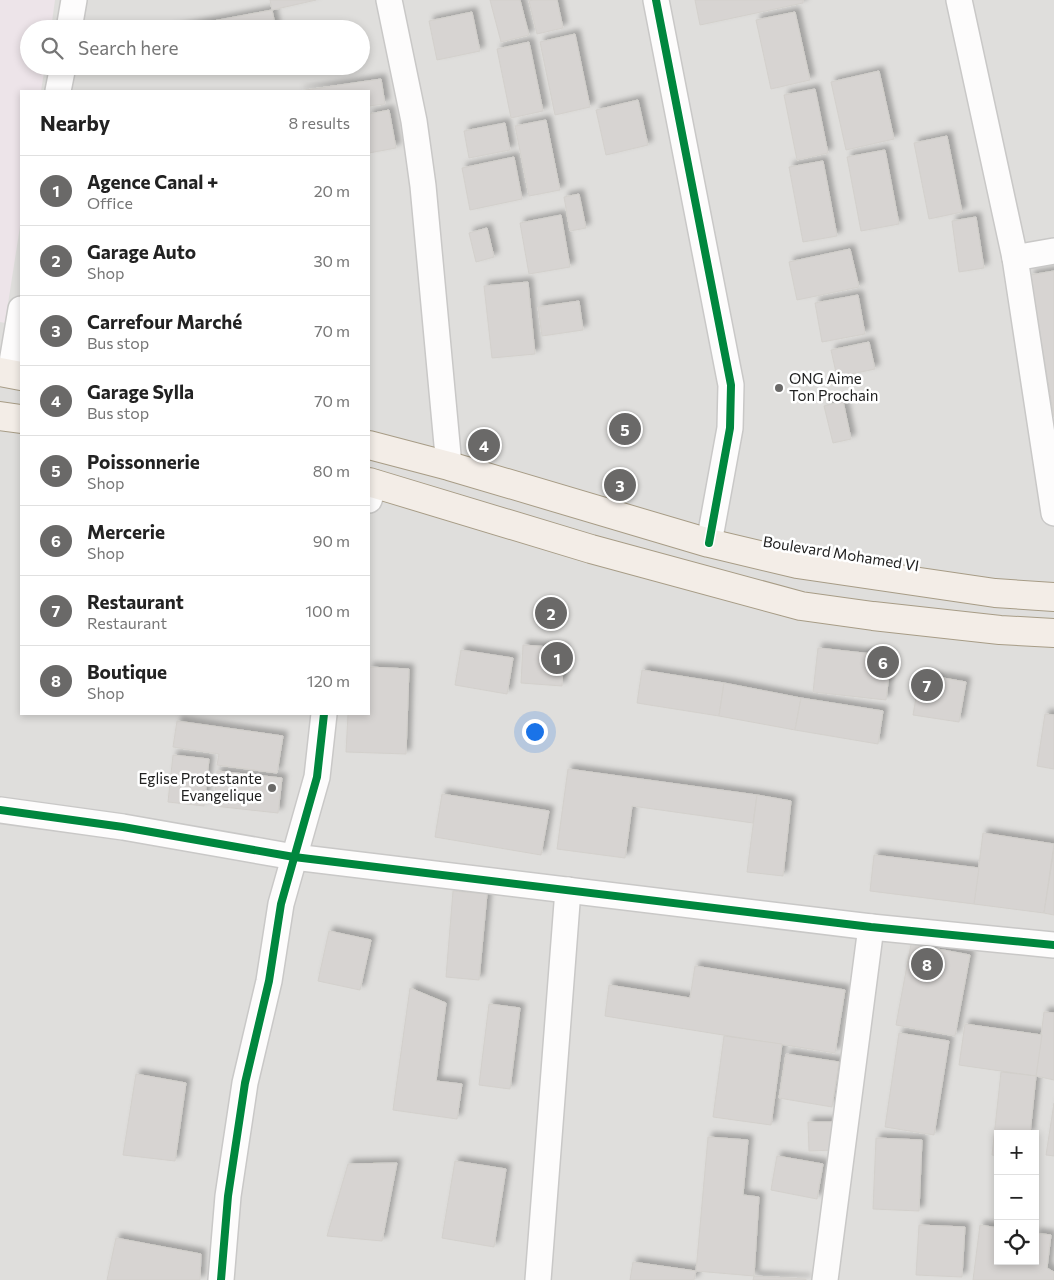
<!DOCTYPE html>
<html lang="en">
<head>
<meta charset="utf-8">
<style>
  :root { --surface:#fff; --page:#f2f2f2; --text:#222; --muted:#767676; --line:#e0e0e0; --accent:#6a6968 }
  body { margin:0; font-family:Commissioner,sans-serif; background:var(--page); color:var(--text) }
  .controls { position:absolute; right:15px; bottom:15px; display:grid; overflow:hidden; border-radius:0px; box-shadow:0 2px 8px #0003 }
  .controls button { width:45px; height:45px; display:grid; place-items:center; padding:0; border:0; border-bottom:1px solid var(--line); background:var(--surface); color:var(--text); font:25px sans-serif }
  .you { position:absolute; left:534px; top:731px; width:18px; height:18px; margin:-12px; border:4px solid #fff; border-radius:50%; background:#1a73e8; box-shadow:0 0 0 8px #1a73e833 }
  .badge { display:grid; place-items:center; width:32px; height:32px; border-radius:50%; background:var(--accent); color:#fff; font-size:16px; font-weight:700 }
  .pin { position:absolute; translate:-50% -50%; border:2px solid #fff; box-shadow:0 1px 5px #0006 }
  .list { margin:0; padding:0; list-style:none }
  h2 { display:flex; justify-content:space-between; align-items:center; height:65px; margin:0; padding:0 20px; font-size:21px }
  h2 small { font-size:16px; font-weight:400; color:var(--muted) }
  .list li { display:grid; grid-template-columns:32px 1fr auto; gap:15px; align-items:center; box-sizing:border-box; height:70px; padding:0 20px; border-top:1px solid var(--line) }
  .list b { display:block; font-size:19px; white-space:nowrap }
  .list p { margin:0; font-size:16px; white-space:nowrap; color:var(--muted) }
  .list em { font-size:16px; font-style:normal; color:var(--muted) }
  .icon { flex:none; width:28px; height:28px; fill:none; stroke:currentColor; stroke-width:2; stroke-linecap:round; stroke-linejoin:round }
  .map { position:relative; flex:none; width:1054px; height:1280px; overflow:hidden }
  .search { position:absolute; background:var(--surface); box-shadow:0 2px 8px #0003; left:20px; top:20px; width:350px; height:55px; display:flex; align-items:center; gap:12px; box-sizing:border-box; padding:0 18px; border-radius:28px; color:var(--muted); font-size:19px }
  .panel { position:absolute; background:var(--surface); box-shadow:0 2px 8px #0003; left:20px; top:90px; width:350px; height:625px; border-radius:0px }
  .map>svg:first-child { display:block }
  .residential { fill:#dfdedc; fill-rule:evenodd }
  .industrial { fill:#ede4e9 }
  .building { fill:#d7d4d2; stroke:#d3d0cc; filter:url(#shadow) }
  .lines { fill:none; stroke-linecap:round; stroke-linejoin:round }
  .street-casing { stroke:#c9c8c7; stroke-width:28 }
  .primary-casing { stroke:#a79c86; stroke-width:30 }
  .street { stroke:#fdfcfc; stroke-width:25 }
  .primary { stroke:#f3ede7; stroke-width:28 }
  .cycleway-casing { stroke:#fff; stroke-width:11 }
  .cycleway { stroke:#00873e; stroke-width:8 }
  .poi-dot { fill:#6a6968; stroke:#fff; stroke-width:2 }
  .labels { text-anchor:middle; stroke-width:5; stroke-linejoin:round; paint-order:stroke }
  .poi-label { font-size:15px; fill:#222; stroke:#fff; text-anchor:start }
  .street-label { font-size:15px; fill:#222; stroke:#fff }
</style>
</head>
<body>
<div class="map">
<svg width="1054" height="1280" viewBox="0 0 1054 1280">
  <defs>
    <filter id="shadow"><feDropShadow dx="4.5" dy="-4.5" stdDeviation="2.5" flood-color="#0004"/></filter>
  </defs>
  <rect width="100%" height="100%" fill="#f0eeeb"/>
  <path class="residential" d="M0,0H1054V1280H0ZM29,29H361V66H29ZM21,91H369V714H21ZM998,1134H1035V1261H998Z"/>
  <path class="industrial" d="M0,0H55L51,29H29V66H45L41,91H21V220L5,323L0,322Z"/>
  <g class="building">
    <path d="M270,0H316L272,10Z"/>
    <path d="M490,0H520L529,35L501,42Z"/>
    <path d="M533,0H557L563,28L537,34L529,1Z"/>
    <path d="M695,0H803V3L700,25Z"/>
    <path d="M272,10L276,29H170Z"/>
    <path d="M472,12L480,51L437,60L429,21Z"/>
    <path d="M795,12L810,80L771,89L756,20Z"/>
    <path d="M575,34L590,107L555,115L540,42Z"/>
    <path d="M529,42L543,111L511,118L497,49Z"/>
    <path d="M879,71L894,139L846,150L831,82Z"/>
    <path d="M381,79L385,104L369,106V91H299Z"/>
    <path d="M815,89L828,153L797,160L784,95Z"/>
    <path d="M638,100L648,145L606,155L596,110Z"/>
    <path d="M389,110L396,148L369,153V114Z"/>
    <path d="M546,120L560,190L529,196L515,126Z"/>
    <path d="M505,123L510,150L469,158L464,131Z"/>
    <path d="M947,136L962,212L929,219L914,143Z"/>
    <path d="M885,150L899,224L861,231L847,157Z"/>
    <path d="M514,157L522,199L470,210L462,168Z"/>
    <path d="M823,161L837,236L803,242L789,167Z"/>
    <path d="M579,194L586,228L570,231L564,197Z"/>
    <path d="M561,215L570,267L529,274L520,223Z"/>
    <path d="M976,217L984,268L959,272L952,221Z"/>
    <path d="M487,228L494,257L476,262L469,233Z"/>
    <path d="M850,249L859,287L797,300L789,262Z"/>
    <path d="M1054,271V417L1030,275Z"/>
    <path d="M528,282L535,354L492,358L484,286Z"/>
    <path d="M858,295L865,334L822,342L815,303Z"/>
    <path d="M579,301L583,330L542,336L538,307Z"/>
    <path d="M869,342L875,369L837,377L831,350Z"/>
    <path d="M843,401L851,439L833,443L824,406Z"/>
    <path d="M523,645L564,648L562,686L521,683Z"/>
    <path d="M818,648L891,656L886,700L813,692Z"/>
    <path d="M461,650L513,658L507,694L455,685Z"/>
    <path d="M369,667L409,669L406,754L346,752L348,714H369Z"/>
    <path d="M642,670L724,683L719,716L637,703Z"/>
    <path d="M920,674L966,682L959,722L913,715Z"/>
    <path d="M724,683L801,698L795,730L719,716Z"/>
    <path d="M801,698L883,711L878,744L795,730Z"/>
    <path d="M1045,714L1054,715V769L1037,766Z"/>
    <path d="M177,721L283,736L277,773L217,765L219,754L173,747Z"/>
    <path d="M173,755L209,759L204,806L168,802Z"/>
    <path d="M568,769L757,795L753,823L632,806L625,858L557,849Z"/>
    <path d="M217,771L282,778L278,813L214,806Z"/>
    <path d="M442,794L549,811L541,855L435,837Z"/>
    <path d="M757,795L791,801L783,876L747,872Z"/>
    <path d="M983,833L1054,844L1044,913L974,904Z"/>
    <path d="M1054,849V915L1044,913Z"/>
    <path d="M874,855L979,868L974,904L870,891Z"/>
    <path d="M453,891L487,894L479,980L446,977Z"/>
    <path d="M329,931L371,940L360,990L318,981Z"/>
    <path d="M911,944L970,955L955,1036L896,1025Z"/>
    <path d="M695,966L845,990L835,1053L605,1016L609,985L690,998Z"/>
    <path d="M410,988L446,1003L436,1081L462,1084L457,1119L393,1110Z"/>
    <path d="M489,1004L520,1008L510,1089L479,1085Z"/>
    <path d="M1044,1012L1054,1013V1080L1036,1076Z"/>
    <path d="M965,1024L1042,1035L1036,1076L959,1065Z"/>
    <path d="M899,1033L949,1041L934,1135L885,1127Z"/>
    <path d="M724,1036L782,1044L771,1125L713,1117Z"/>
    <path d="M786,1054L839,1062L832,1107L779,1098Z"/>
    <path d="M1001,1072L1036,1076L1030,1134H998V1156L992,1155Z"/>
    <path d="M136,1074L186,1083L175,1161L123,1155Z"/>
    <path d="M1054,1103V1156L1046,1155Z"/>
    <path d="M808,1122H835L836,1150L809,1151Z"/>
    <path d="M708,1137L748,1140L743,1195L759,1197L754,1276L696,1271Z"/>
    <path d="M876,1138L922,1140L919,1211L873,1209Z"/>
    <path d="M777,1156L823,1164L817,1199L771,1190Z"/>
    <path d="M455,1161L506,1169L494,1247L442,1238Z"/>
    <path d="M397,1163L382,1241L327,1236L348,1164Z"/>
    <path d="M919,1225L965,1227L962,1277L916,1275Z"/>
    <path d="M980,1225L998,1228V1261H1035V1233L1051,1235L1047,1268L1054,1272V1280H973Z"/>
    <path d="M116,1238L201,1254L200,1280H107Z"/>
    <path d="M633,1262L696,1271L694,1280H630Z"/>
    <path d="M754,1276L806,1279V1280H753Z"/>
  </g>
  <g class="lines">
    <defs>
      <g id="street">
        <path d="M389,0L414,121L423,186L449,466"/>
        <path d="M656,0L731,385L730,428L709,543"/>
        <path d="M959,0L1015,258L1054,513"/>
        <path d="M69,29L74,0"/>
        <path d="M58,91L63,66"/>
        <path d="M1015,258L1054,251"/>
        <path d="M10,374L21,309"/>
        <path d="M369,500L375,483"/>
        <path d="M0,810L123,827L294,857L871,927L1054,945"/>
        <path d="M221,1280L228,1196L245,1083L269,981L281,904L317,777L324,714"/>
        <path d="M538,1280L568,890"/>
        <path d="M825,1280L871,927"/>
      </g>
      <g id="primary">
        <path d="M0,372L21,376"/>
        <path d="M0,416L21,419"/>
        <path d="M369,445L449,466L709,543L797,564L995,593L1054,597"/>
        <path d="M369,482L591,549L801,606L873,616L1000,630L1054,633"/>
      </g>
    </defs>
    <use href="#street" class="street-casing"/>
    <use href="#primary" class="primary-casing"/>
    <use href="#street" class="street"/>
    <use href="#primary" class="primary"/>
    <defs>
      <g id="cycleway">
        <path d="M656,0L731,385L730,428L709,543"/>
        <path d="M0,810L123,827L294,857L871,927L1054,945"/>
        <path d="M221,1280L228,1196L245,1083L269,981L281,904L317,777L324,714"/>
      </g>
    </defs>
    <use href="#cycleway" class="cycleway-casing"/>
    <use href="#cycleway" class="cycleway"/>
  </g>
  <g class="poi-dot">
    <circle cx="779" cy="388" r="5"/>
    <circle cx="272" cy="788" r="5"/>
  </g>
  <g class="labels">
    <g class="poi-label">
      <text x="789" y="384">ONG Aime<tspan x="789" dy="17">Ton Prochain</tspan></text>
      <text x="262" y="784" text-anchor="end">Eglise Protestante<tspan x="262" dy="17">Evangelique</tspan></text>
    </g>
    <g class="street-label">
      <text transform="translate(841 554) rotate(9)" y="5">Boulevard Mohamed VI</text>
    </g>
  </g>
</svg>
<div class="controls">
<button>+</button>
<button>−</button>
<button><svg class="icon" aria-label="locate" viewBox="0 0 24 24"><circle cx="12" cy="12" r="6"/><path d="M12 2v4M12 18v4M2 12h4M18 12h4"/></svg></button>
</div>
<div class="you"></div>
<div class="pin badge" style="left:557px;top:658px">1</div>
<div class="pin badge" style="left:551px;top:613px">2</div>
<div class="pin badge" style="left:620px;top:485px">3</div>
<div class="pin badge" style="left:484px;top:445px">4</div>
<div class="pin badge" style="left:625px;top:429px">5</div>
<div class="pin badge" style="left:883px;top:662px">6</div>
<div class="pin badge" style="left:927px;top:685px">7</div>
<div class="pin badge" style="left:927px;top:964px">8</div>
<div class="search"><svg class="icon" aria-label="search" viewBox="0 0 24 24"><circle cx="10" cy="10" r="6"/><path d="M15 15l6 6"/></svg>Search here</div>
<section class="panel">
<h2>Nearby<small>8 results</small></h2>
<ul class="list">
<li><span class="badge">1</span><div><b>Agence Canal +</b><p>Office</p></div><em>20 m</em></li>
<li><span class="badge">2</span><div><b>Garage Auto</b><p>Shop</p></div><em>30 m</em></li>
<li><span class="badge">3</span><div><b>Carrefour Marché</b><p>Bus stop</p></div><em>70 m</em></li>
<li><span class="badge">4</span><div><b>Garage Sylla</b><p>Bus stop</p></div><em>70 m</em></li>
<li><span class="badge">5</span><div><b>Poissonnerie</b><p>Shop</p></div><em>80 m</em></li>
<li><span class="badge">6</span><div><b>Mercerie</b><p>Shop</p></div><em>90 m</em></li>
<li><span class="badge">7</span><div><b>Restaurant</b><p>Restaurant</p></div><em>100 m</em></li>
<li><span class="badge">8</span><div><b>Boutique</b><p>Shop</p></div><em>120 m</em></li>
</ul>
</section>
</div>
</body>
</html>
